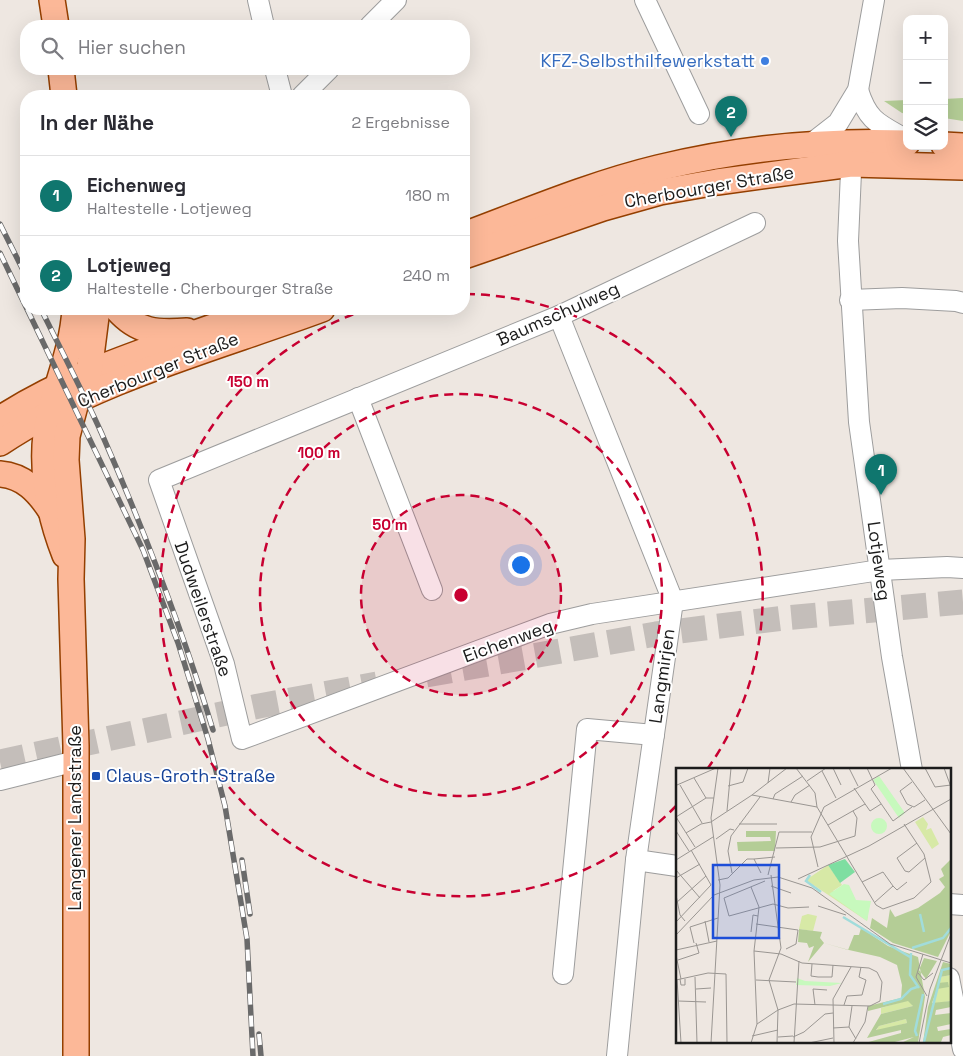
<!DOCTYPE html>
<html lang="de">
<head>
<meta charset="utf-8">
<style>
  :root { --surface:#fff; --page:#f2f2f3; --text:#2b2b33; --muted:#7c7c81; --line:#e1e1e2; --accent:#0f766e }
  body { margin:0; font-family:"Space Grotesk",sans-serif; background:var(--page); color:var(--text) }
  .controls { position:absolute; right:15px; top:15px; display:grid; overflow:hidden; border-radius:10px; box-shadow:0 5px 20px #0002 }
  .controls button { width:45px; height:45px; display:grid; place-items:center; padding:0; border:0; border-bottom:1px solid var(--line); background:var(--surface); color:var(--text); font:25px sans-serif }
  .you { position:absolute; left:520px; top:564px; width:18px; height:18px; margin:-12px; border:4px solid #fff; border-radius:50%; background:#1a73e8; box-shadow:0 0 0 8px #1a73e833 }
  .badge { display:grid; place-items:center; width:32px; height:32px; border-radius:50%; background:var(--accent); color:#fff; font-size:16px; font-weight:700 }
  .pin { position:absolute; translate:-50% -41px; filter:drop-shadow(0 1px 2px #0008) }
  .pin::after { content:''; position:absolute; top:26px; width:18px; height:15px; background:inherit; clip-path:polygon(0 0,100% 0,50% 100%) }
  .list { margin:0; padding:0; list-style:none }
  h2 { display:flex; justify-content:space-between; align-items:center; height:65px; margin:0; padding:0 20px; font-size:21px }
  h2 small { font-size:16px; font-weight:400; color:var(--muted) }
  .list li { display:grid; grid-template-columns:32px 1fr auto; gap:15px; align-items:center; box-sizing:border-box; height:80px; padding:0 20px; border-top:1px solid var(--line) }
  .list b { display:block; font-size:19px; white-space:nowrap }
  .list p { margin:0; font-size:16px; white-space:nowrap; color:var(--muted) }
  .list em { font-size:16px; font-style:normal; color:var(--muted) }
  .icon { flex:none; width:28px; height:28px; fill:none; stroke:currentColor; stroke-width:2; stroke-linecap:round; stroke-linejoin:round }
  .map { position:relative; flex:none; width:963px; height:1056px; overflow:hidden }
  .search { position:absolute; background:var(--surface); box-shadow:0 5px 20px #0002; left:20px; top:20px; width:450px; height:55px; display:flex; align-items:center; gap:12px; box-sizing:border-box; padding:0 18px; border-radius:20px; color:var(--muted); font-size:19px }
  .panel { position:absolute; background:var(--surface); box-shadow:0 5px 20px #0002; left:20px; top:90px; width:450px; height:225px; border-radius:20px }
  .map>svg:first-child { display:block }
  .forest { fill:#b4cd96 }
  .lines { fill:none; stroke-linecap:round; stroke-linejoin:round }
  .major-tunnel { stroke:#c4beba; stroke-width:25; stroke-dasharray:25 12; stroke-linecap:butt }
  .minor-casing { stroke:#9d9d9d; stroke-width:22 }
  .major-casing { stroke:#943f00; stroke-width:28 }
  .minor { stroke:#fff; stroke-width:20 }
  .major { stroke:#fcb898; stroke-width:25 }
  .rail-casing { stroke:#6a6a6a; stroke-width:5.5 }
  .rail { stroke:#fff; stroke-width:4; stroke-dasharray:11; stroke-linecap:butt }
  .ring { fill:none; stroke:#c80031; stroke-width:2.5; stroke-dasharray:9 6 }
  .shop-dot { fill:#3f7fe0; stroke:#fff; stroke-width:2 }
  .transit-dot { fill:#1a4fb4; stroke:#fff; stroke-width:2 }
  .labels { text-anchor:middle; stroke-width:4; stroke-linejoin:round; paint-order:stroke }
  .shop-label { font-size:18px; fill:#366cbe; stroke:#fff; text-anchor:end }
  .street-label { font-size:18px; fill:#1c1c1c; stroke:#fff }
  .transit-label { font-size:18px; fill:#164399; stroke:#fff; text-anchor:start }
  .inset-river { fill:none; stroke:#a1dcdb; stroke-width:2.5 }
  .inset-road { fill:none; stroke:#9a9692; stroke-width:1 }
  .view { fill:#1d4ed8; fill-opacity:0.15; stroke:#1d4ed8; stroke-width:2.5 }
  .inset-edge { fill:none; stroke:#1c1c1c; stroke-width:2.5 }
  .centre { fill:#c80031; stroke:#fff; stroke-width:2.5 }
  .ring-label { font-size:15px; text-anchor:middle; font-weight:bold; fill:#c80031; stroke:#fff; stroke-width:4; stroke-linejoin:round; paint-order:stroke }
</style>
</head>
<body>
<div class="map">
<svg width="963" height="1056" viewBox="0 0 963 1056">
  <rect width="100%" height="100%" fill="#eee7e1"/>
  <g class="forest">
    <path d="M963,98V121L944,118V99Z"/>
    <path d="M907,100V114L902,113L884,101Z"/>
  </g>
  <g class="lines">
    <g class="major-tunnel">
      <path d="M426,675L656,634L784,618L963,602"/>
      <path d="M0,762L259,706L377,684"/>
    </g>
    <defs>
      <g id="minor">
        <path d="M258,0L264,26"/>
        <path d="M645,0L699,114"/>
        <path d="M370,26L396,0"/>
        <path d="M275,69L282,96"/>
        <path d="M858,90C868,122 879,124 907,140"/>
        <path d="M302,96L329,69"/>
        <path d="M811,144L838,123L858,90L874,0"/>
        <path d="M852,149L848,241L859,422L892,657L912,770"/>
        <path d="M755,223L559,316L159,480L224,664L242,739L550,624L592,614L880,570L947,567L963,568"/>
        <path d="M850,300L902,298L956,301L963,303"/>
        <path d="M559,316L673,601L636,860L617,1056"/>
        <path d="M358,398L432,590"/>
        <path d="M0,780L76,761"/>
        <path d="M636,860L677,866"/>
        <path d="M949,904L963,905"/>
        <path d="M563,974L587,729L654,735"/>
        <path d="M949,978L963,1049"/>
      </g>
      <g id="major">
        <path d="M52,0L56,26"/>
        <path d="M61,69L64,96"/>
        <path d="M944,145L963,146"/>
        <path d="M464,235C528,211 592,184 658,168C740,148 823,140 907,143"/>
        <path d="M464,256L603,208L660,192L717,182L851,164L963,167"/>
        <path d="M117,309C138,333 157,333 187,331"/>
        <path d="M0,419C79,367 174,343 262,309"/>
        <path d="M0,443C93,380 217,348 322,309"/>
        <path d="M0,474C24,476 38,491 51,511"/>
        <path d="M65,555C48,512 38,459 50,413C59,378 73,345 75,309"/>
        <path d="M76,1056V746L71,579L72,539L66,460L67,436L76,402L89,372L97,309"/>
      </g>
    </defs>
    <use href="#minor" class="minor-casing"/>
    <use href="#major" class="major-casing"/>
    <use href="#minor" class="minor"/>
    <use href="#major" class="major"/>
    <defs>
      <g id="rail">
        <path d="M0,224L26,276"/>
        <path d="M0,253L26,307"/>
        <path d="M27,309L143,550L178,643L208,739L225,806L247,939L253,1056"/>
        <path d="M41,309C61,350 82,390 101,432C144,530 182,628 213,730"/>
        <path d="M242,860L250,914"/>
        <path d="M259,1034L261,1056"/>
      </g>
    </defs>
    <use href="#rail" class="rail-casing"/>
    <use href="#rail" class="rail"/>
  </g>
  <circle cx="461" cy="595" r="100" fill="#c80031" fill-opacity=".12"/>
  <g class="ring">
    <circle cx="461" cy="595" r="100"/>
    <circle cx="461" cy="595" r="201"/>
    <path d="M676 806A301 301 0 1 1 365 310M466 294A301 301 0 0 1 708 768"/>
  </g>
  <circle class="shop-dot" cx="765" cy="61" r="5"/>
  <rect class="transit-dot" x="91" y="771" width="10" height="10" rx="2.5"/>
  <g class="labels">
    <g class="shop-label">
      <text x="755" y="67">KFZ-Selbsthilfewerkstatt</text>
    </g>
    <g class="street-label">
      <text transform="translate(709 187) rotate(-10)" y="6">Cherbourger Straße</text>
      <text transform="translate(558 314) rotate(-24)" y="6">Baumschulweg</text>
      <text transform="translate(158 370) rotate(-22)" y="6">Cherbourger Straße</text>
      <text transform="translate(879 561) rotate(82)" y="6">Lotjeweg</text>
      <text transform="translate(203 609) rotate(71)" y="6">Dudweilerstraße</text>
      <text transform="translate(508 641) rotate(-20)" y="6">Eichenweg</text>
      <text transform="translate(662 676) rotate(-82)" y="6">Langmirjen</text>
      <text transform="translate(75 818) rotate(-90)" y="6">Langener Landstraße</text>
    </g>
    <g class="transit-label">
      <text x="106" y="782">Claus-Groth-Straße</text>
    </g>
  </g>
  <g transform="translate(676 768)">
    <rect width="275" height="275" fill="#eee7e1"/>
    <path d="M247,49L252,56L250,62L255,60L263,76L256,81L239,54ZM152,97L166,117L157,123L192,148L191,153L130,112ZM132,146L141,148L137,163L123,161L126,148ZM275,207V233L256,236L264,209ZM233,232L237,238L205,246V240ZM230,251L231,255L200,263L203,258Z" fill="#d7e9a6"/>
    <path d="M70,63H100L99,83H62L61,74L95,73L94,69H70ZM275,91V163L262,189L217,175L194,160L196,150L211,160L214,141L219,149L242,140L264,125L269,119L263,111L268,108L265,101ZM185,160L212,178L242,189L249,229L242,275H225L238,269L215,275H189L225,265V262L191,270L205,246L237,238L232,233L192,243V238L225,230L226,217L221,197L204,189L173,182L148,175L132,194L138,178L133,180L131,175L122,174L123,161L146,164L144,170L148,175L172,182L178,167H183ZM230,251L231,255L200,262L203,258ZM248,190L261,193L250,211L243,202ZM267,194L275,196V207L264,209L262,215L272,214L273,219L261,221L256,235L275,233V239L260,242L259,247L275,245V256L261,259L262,263L275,261V267L267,269L265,274L247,275L252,239Z" fill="#b4cd96" fill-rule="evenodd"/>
    <path d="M203,8L229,45L223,50L197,12ZM195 58a8 8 0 1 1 16 0a8 8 0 1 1-16 0ZM168,116L173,117L180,132L195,133L191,153L153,126ZM121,210L129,213L166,215L154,218L120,217Z" fill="#c7f9bd"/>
    <path d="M169,91L179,104L164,115L152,97Z" fill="#7edea1"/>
    <path class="inset-river" d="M134,107L130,113L145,124M244,146L248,164M167,149L234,189M236,180L267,170L275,160M235,185L234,207L243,220M207,236L225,231L235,221L241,219M241,268L239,263L247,226M248,274L266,202L275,200"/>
    <path class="inset-road" d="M0,0V20M120,0L139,25L141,39M157,0L165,17M173,0L182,18M191,0L199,17L195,21L217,53L236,39M227,0L275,66M249,0L259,19L275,17M268,0L275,19M146,3L160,30M18,10L30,30M131,13L150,0M236,14L224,23L231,36L238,39L249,32M92,15L94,0M1,17L40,0M4,17L26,55M52,18L67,14L72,0M178,20L194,43L205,36M76,27L141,39L200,137L207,141L238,130L255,114L248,86L228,56M97,31L99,26L127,8M115,34L119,27L134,17M51,43L55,0M0,49L30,30H38M0,49L19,79M63,56H101M152,57L189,36M0,63L13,83M10,65L25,56L35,54L76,27L111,0M40,71L54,61L58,62M100,80L144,79L179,68L181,50L177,43M78,91L99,89M0,92L37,69M142,99L135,69L148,39L216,0M0,102L24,130M233,104L229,103L221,90L241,75M233,104L249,90M56,105L52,83L55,68L84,29M92,107L103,64H136M95,107L105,180L93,212L102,242L101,275M0,110L24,96M122,111L193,78L275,31M42,112L52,110L71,91H78L85,105M89,113L48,130L53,148L97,136L112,140L133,139M186,114L207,104L217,118M95,118L115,125M217,118L221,122L231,114M75,119L83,139L78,183L81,256M0,127L4,147L9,153M0,135L30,108M198,135L217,118M142,138L170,147M29,153L33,174M0,154L35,117L15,82M80,156L122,162L120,176L110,181M75,164L77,147L82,148M0,167L38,127L78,112L102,109L136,120L214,176L275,195M18,175L14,159L42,150M0,182L41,173M247,186L240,209L251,228M0,187L5,211M2,192L23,185L20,175M136,196L135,208L142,209H156L157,197M242,205L248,212L257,205M19,209L21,275M1,211L5,275M4,211L5,217H9V211M0,212L32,205L50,206L51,275M80,212L120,214M20,221L35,220M2,233L30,234M139,237L137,221L151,222M168,237L171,228L186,227L190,212L183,209L185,199M176,238L173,259L180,271M157,260L173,259M76,268L102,262M102,269L117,268M117,269L128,264L149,246L157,245M35,275L44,117L35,50L42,0M75,275L81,256L102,242L118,236L194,238L204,233L206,214L201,204L193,200L126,195L105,186L78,183M118,275L123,193M133,275L157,270M158,275L157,231L175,199M177,275L189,254L192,238M243,275L254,221L275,166"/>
    <path class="view" d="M37,97H103V170H37Z"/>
    <rect width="275" height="275" class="inset-edge"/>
  </g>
  <circle cx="461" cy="595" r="8" class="centre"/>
  <g class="ring-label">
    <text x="248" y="387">150 m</text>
    <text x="319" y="458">100 m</text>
    <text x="390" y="530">50 m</text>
  </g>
</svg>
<div class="controls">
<button>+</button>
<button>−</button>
<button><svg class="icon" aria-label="layers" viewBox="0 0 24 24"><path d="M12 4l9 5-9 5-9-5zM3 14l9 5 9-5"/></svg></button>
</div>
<div class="you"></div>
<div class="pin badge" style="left:881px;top:495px">1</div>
<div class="pin badge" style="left:731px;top:137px">2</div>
<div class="search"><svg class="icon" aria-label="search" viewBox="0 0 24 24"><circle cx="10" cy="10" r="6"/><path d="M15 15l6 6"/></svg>Hier suchen</div>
<section class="panel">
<h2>In der Nähe<small>2 Ergebnisse</small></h2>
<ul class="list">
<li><span class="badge">1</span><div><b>Eichenweg</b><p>Haltestelle · Lotjeweg</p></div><em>180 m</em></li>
<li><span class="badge">2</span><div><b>Lotjeweg</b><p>Haltestelle · Cherbourger Straße</p></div><em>240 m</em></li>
</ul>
</section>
</div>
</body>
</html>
